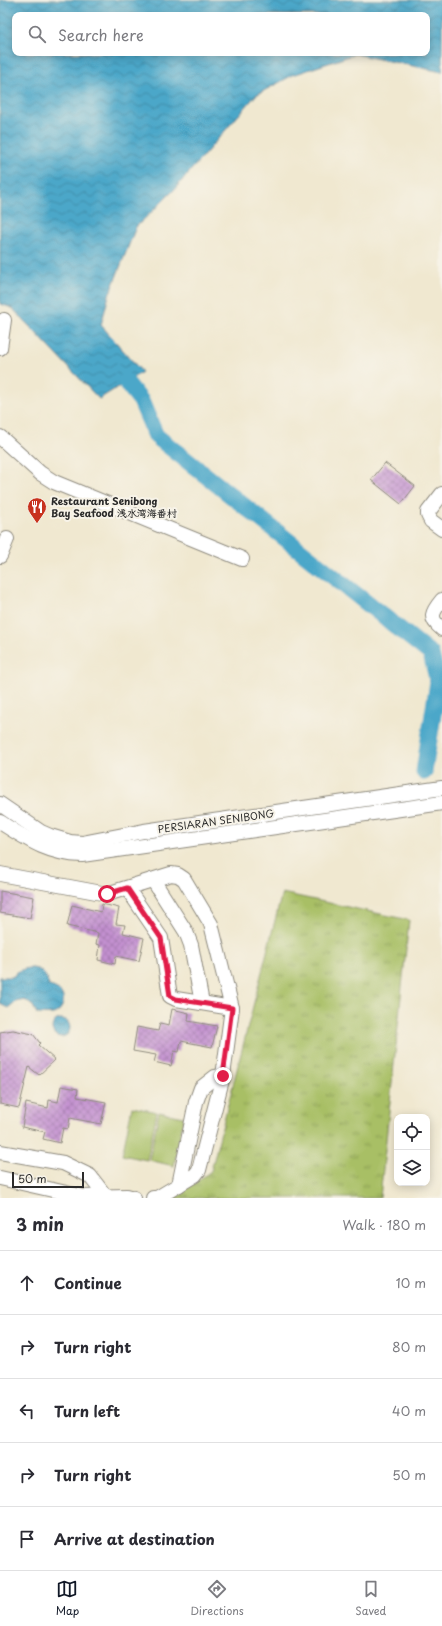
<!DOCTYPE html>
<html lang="en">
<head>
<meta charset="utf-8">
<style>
  :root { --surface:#fff; --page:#f7f7f7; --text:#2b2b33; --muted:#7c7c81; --line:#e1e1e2; --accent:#111827 }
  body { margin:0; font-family:"Playpen Sans","LXGW WenKai TC",sans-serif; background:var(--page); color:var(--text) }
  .controls { position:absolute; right:12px; bottom:12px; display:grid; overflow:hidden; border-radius:8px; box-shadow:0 2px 10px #0003 }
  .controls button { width:36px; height:36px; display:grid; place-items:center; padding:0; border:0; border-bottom:1px solid var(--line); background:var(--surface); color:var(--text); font:20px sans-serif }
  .scale { position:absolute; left:12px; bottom:10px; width:72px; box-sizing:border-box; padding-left:4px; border:2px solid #2b2b2b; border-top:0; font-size:11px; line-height:14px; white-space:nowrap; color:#2b2b2b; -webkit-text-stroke:3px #f7f3e8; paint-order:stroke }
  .stop { position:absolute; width:12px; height:12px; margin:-9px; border:3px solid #e11d48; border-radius:50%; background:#fff }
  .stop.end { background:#e11d48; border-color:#fff; box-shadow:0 1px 4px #0008 }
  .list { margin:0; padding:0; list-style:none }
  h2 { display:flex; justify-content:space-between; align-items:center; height:52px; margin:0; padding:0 16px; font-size:17px }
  h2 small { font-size:13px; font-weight:400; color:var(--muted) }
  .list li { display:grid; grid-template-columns:26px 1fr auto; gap:12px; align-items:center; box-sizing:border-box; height:64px; padding:0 16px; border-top:1px solid var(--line) }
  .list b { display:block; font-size:15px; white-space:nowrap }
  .list em { font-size:13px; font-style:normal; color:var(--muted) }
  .icon { flex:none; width:22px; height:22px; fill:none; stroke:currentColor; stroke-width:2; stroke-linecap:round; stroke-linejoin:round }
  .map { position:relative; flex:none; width:442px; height:1198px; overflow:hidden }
  .search { position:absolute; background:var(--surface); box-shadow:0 2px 10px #0003; left:12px; right:12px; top:12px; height:44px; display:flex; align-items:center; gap:10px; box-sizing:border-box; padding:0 14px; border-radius:8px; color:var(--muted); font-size:15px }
  .sheet { height:372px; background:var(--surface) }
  nav { display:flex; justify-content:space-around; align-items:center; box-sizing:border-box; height:56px; border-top:1px solid var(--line); background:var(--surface); font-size:11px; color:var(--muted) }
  nav a { display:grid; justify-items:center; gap:2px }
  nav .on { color:var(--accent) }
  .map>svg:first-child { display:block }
  .grass { fill:url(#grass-tufts); stroke:#6a7548 }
  .garden { fill:#a8bf65; stroke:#6a7548 }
  .water { fill:url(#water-waves); stroke:#3b697a; fill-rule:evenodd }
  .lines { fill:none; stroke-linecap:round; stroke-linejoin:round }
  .river { stroke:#4ba7c9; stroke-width:17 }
  .building { fill:url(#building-cross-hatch) }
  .minor-casing { stroke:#8e8a7e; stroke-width:16 }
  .minor { stroke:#fff; stroke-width:14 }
  .route { stroke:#e11d48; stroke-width:5 }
  .labels { text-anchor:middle; stroke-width:4; stroke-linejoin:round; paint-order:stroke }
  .poi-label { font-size:10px; font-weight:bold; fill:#2b2b2b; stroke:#f7f3e8; text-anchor:start }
  .street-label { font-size:10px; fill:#2b2b2b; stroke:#f7f3e8 }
</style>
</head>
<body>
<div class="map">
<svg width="442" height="1198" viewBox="0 0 442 1198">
  <defs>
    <pattern id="grass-tufts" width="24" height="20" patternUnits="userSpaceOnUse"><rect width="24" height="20" fill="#a8bf65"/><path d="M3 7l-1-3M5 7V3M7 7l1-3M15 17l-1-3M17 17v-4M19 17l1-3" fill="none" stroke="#899b53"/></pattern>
    <pattern id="water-waves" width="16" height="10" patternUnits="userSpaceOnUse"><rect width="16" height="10" fill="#4ba7c9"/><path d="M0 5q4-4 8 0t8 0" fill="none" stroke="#3f88a3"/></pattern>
    <pattern id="building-cross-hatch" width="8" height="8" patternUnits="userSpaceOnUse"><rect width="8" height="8" fill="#c390d0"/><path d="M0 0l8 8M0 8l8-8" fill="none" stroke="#9f76a9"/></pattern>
  </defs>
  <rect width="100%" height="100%" fill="#f7f3e8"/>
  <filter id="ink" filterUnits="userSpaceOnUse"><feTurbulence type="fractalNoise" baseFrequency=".025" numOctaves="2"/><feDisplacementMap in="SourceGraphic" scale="8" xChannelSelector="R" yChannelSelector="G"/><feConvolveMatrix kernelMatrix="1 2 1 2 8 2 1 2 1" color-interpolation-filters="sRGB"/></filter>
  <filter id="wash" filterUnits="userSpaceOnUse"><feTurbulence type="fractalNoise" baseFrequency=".012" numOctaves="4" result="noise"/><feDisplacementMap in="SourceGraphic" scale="16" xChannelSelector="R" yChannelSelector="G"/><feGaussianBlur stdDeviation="0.9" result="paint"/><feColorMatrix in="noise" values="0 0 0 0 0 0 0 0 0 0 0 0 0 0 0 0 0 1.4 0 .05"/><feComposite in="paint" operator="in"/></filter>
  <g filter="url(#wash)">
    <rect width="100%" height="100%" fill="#f0e8d0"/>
    <path class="grass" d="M282,893L409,920L380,1198H174L211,1171Z"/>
    <g class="garden">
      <path d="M132,1107L157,1112L147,1160L122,1155Z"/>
      <path d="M159,1112L184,1117L174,1166L149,1160Z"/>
    </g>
    <g class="water">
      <path d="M0,0H442V72L355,54L293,75L256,95L173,191L136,227L109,295L101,325L142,372L99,399L12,308L0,304ZM15,15H427V53H15Z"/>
      <path d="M28,968C40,967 47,974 49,986C53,987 57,988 60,992C67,999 62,1012 53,1014C48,1015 42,1014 37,1014L33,1006L25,1000L15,1002L8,1008L0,1004V977H12L18,971Z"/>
      <circle cx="61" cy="1028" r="9"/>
    </g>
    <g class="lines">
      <path class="river" d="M126,382L141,401L156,436L431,654L438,682L424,772"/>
    </g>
    <g id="blocks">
      <g class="building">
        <path d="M385,463L415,486L401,504L371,480Z"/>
        <path d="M0,891L34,897L30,918L0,913Z"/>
        <path d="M102,904L119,908L116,924L125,925L123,933L144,938L139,961L116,956L115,964L98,960L100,945L96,944L98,933L67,926L72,905L101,912Z"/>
        <path d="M172,1009L189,1013L188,1021L217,1026L212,1047L181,1041L179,1052L174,1051L171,1066L154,1062L156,1055L133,1051L137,1027L158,1031L160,1023L169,1025Z"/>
        <path d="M13,1030L33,1034L40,1043L38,1045L55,1060L39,1075L29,1067L19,1108L0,1104V1032Z"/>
        <path d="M61,1086L78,1089L77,1097L106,1102L101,1124L70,1118L68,1129L63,1128L60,1143L43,1139L45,1132L22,1127L26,1103L48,1108L49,1100L58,1102Z"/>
      </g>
    </g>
  </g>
  <g filter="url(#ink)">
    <use href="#blocks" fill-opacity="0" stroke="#8e8a7e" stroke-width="1"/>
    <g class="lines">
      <defs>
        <g id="minor">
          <path d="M0,348L4,320"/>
          <path d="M0,437L40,473L54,482L242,559"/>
          <path d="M442,494L428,512V515L431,521L442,529"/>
          <path d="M0,556L7,539"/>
          <path d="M442,600C432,612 428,618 442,629"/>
          <path d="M0,804L41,832L50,836L70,842L82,843L144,831L442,788"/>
          <path d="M0,822C27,839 48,854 82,855L442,803"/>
          <path d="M0,874L107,894L171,874L178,875L184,879L211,924L232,1008L223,1076L199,1170L195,1175L157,1198H153"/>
          <path d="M153,880L186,932L191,945L202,1003"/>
          <path d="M127,888L161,938L170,996L176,999L232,1008"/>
          <path d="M0,1152L63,1163L90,1176L106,1197"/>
          <path d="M0,1178L84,1197L127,1196L134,1198"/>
          <path d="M179,1185L196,1102L201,1088L215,1077L223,1076"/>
        </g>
      </defs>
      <use href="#minor" class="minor-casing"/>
      <use href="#minor" class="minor"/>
    </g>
  </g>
  <g class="lines" filter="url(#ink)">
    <path class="route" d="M107,894L127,888L161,938L170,996L176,999L232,1008L223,1076"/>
  </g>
  <defs>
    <symbol id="restaurant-pin" viewBox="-11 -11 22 30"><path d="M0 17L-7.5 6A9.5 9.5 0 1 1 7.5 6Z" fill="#c8321e" stroke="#f7f3e8"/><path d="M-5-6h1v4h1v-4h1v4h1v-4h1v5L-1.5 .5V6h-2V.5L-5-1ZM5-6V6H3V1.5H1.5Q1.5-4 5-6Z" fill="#fff"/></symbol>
  </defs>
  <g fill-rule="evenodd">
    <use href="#restaurant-pin" x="26" y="496" width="22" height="30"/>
  </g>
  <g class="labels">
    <g class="poi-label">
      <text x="51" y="505">Restaurant Senibong<tspan x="51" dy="12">Bay Seafood 浅水湾海番村</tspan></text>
    </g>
    <g class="street-label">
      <text transform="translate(216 821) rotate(-8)" y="4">PERSIARAN SENIBONG</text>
    </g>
  </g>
</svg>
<div class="controls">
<button><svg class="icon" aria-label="locate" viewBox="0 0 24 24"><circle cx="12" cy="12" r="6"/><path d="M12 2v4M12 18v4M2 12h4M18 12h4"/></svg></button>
<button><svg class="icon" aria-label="layers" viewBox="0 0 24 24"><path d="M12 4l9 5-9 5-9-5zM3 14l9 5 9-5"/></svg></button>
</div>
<div class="scale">50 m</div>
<div class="stop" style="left:107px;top:894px"></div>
<div class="stop end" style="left:223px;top:1076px"></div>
<div class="search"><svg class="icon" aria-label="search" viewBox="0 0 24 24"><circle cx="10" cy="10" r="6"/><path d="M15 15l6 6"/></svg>Search here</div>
</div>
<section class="sheet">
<h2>3 min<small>Walk · 180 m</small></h2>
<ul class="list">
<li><svg class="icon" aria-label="ahead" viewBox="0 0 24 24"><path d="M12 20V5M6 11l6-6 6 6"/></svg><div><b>Continue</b></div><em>10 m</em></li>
<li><svg class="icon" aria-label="right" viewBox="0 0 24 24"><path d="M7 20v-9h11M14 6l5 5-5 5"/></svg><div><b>Turn right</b></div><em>80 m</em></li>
<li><svg class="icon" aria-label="left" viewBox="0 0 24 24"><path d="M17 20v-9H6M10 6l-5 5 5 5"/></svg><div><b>Turn left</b></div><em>40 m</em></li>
<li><svg class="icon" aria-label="right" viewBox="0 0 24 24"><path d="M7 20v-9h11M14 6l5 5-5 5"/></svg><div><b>Turn right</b></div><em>50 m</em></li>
<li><svg class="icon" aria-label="arrive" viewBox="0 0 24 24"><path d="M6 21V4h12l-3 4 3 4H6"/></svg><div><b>Arrive at destination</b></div></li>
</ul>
</section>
<nav>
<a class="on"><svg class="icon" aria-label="map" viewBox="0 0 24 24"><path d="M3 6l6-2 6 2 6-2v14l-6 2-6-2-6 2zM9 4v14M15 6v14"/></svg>Map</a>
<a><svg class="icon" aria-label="directions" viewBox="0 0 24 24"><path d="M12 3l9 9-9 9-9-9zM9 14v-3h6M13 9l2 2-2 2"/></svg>Directions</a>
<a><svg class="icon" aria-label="saved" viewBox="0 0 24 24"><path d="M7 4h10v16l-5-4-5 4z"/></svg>Saved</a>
</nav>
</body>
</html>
